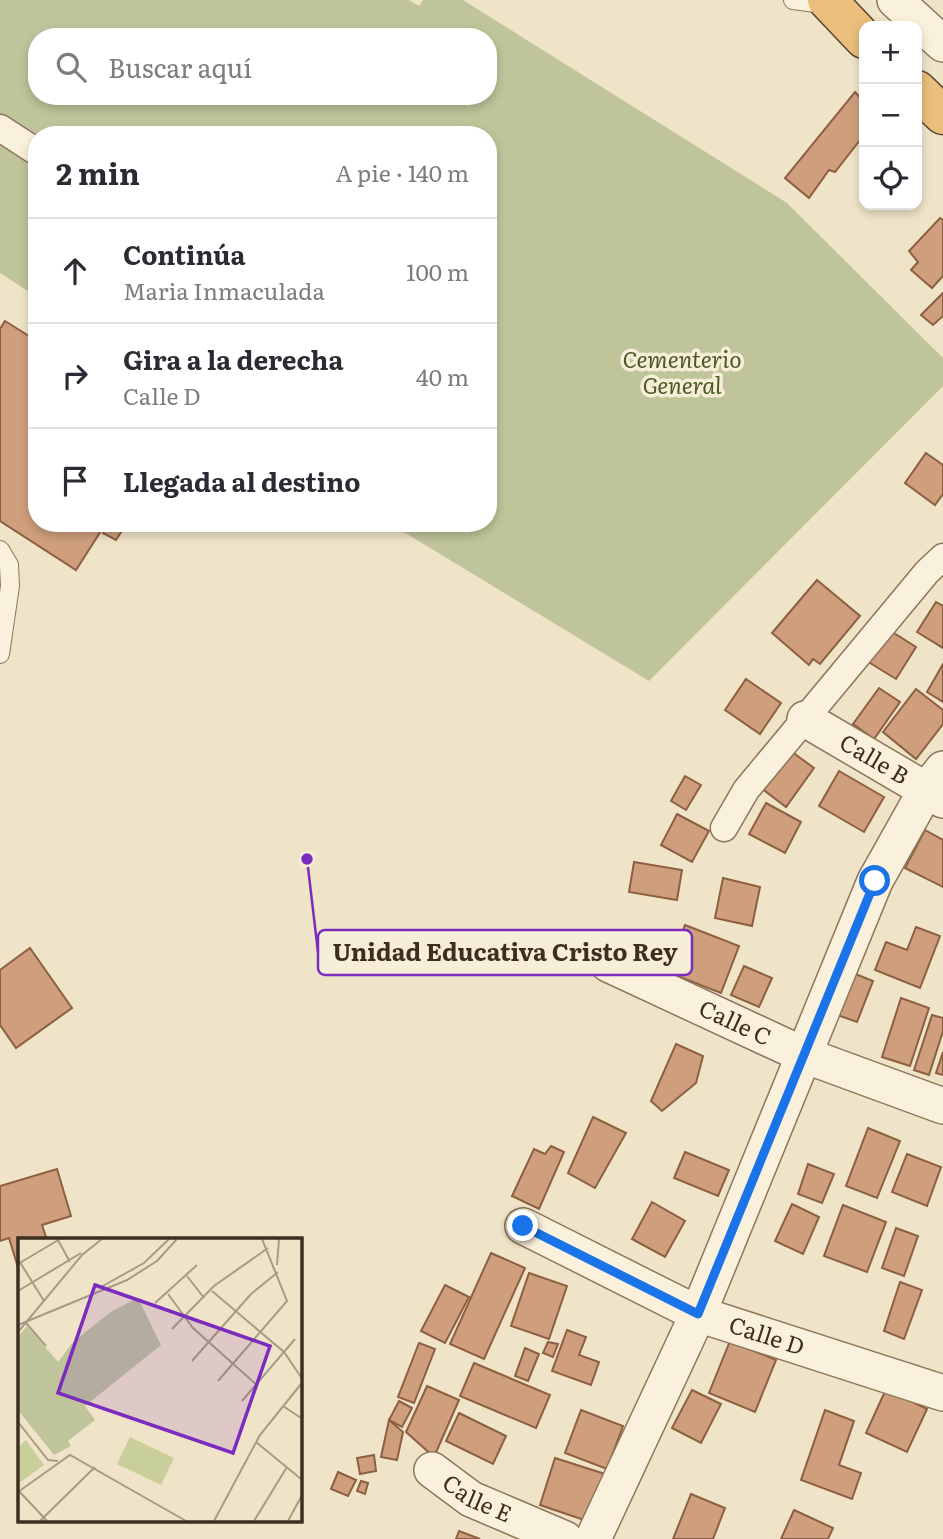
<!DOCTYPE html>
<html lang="es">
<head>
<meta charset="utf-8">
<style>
  :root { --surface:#fff; --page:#f2f2f3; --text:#2b2b33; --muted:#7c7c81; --line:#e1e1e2 }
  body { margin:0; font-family:Literata,serif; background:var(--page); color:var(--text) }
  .controls { position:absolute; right:21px; top:21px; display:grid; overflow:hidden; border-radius:14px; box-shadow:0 4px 10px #0003 }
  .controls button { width:63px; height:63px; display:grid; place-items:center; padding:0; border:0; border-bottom:2px solid var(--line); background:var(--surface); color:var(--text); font:35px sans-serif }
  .stop { position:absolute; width:21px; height:21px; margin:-16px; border:5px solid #1a73e8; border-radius:50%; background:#fff }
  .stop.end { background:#1a73e8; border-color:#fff; box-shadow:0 2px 7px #0008 }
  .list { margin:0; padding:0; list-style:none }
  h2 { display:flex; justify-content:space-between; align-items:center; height:91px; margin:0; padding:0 28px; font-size:30px }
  h2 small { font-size:23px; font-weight:400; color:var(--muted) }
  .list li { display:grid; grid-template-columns:46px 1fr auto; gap:21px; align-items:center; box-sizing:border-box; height:105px; padding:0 28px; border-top:2px solid var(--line) }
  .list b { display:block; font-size:26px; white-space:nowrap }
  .list p { margin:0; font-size:23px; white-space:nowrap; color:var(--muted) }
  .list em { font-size:23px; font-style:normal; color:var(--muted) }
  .icon { flex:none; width:38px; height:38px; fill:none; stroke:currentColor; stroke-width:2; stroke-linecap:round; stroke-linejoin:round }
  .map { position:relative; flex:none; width:943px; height:1539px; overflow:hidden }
  .search { position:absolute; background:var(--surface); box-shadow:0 4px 10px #0003; left:28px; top:28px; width:469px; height:77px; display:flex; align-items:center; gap:18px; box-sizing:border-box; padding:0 24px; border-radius:28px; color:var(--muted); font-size:26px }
  .panel { position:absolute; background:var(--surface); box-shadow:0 4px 10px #0003; left:28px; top:126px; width:469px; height:406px; border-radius:28px }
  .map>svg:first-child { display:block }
  .cemetery { fill:#bfc49a; fill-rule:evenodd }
  .building { fill:#cf9f7d; stroke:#8d5f41; stroke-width:2 }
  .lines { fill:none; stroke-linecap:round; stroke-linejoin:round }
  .service-casing { stroke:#8d765c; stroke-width:20 }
  .pedestrian-casing { stroke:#8d765c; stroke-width:29 }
  .minor-casing { stroke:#8d765c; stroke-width:38 }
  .trunk-casing { stroke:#5b4430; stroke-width:41 }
  .service { stroke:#faf1dc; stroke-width:18 }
  .pedestrian { stroke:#faf1dc; stroke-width:26 }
  .minor { stroke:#faf1dc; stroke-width:35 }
  .trunk { stroke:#eabe7c; stroke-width:38 }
  .route { stroke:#1a73e8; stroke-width:9 }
  .labels { text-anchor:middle; stroke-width:7; stroke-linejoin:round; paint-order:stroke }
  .park-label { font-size:23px; font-style:italic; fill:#4d5a26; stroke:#f7eed8 }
  .street-label { font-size:23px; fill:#3d2e20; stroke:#f7eed8 }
  .inset-road { fill:none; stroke:#a89b85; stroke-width:2 }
  .view { fill:#7b2cbf; fill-opacity:0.15; stroke:#7b2cbf; stroke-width:3.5 }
  .inset-edge { fill:none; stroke:#3d2e20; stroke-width:3.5 }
  .leader { fill:none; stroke:#7b2cbf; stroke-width:2.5 }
  .callout-dot { fill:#7b2cbf; stroke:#f7eed8; stroke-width:2.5 }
  .callout { fill:#f7eed8; stroke:#7b2cbf; stroke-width:2.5 }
  .callout-label { font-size:24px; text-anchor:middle; font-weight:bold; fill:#3d2e20 }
</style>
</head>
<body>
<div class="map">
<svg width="943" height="1539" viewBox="0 0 943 1539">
  <rect width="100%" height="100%" fill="#f0e4c8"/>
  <path class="cemetery" d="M0,0H409L419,6L423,0H463L787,203L943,358V386L649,681L389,523H488V135H37V297L0,273ZM37,37H488V96H37Z"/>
  <g class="building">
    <path d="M855,92L864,102V135L835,172L829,170L809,198L785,178Z"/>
    <path d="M940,218L943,220V276L932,288L911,270L918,262L909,251Z"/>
    <path d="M943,293V316L933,325L921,315Z"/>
    <path d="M5,321L37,341V523H106L76,570L0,521V329Z"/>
    <path d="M926,453L943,465V494L935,505L905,483Z"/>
    <path d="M109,523H127L116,540L103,533Z"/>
    <path d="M817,580L860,616L820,664L813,659L809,665L772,633Z"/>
    <path d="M936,602L943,606V648L917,632Z"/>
    <path d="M883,626L916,647L896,679L862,658Z"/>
    <path d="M943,664V702L927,692Z"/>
    <path d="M746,679L781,703L760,734L725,710Z"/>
    <path d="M879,688L900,702L874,739L853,724Z"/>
    <path d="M916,689L943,710V724L916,759L883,732Z"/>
    <path d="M788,749L814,768L786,807L761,788Z"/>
    <path d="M839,771L884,797L864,832L819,806Z"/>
    <path d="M685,776L701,785L686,810L671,801Z"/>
    <path d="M766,803L801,822L785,853L749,834Z"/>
    <path d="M677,814L709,831L692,862L661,845Z"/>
    <path d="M925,830L943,840V887L905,868Z"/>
    <path d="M634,862L682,870L677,900L629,892Z"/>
    <path d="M723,878L760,887L752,926L715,918Z"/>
    <path d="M685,925L739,946L721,993L667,972Z"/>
    <path d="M916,927L940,936L920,988L875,970L886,942L907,950Z"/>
    <path d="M30,948L72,1008L16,1048L0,1025V970Z"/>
    <path d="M744,966L772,978L759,1007L731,995Z"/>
    <path d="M848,971L873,981L857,1022L832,1013Z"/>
    <path d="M901,998L929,1008L910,1066L882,1057Z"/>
    <path d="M932,1015L943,1018V1031L929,1075L914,1070Z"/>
    <path d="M676,1044L703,1056L696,1083L662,1111L651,1101Z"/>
    <path d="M943,1052V1075L936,1073Z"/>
    <path d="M593,1117L626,1133L595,1188L568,1173Z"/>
    <path d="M868,1128L900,1141L877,1198L846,1186Z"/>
    <path d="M551,1146L564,1152L539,1209L512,1196L534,1149L545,1154Z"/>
    <path d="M685,1152L729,1170L718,1196L674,1178Z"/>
    <path d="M907,1154L941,1167L927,1206L892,1192Z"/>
    <path d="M808,1164L834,1174L822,1203L798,1194Z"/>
    <path d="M57,1169L71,1216L42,1225L47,1240H19V1271L9,1238L0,1241V1186Z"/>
    <path d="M652,1202L685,1221L665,1257L632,1239Z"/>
    <path d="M792,1204L819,1217L803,1254L775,1241Z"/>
    <path d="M843,1205L886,1222L867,1272L824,1256Z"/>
    <path d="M896,1228L918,1236L904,1276L882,1268Z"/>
    <path d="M491,1253L525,1268L484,1359L450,1344Z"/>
    <path d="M529,1273L567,1286L549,1339L511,1326Z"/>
    <path d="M900,1282L922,1290L904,1339L884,1331Z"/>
    <path d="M445,1285L469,1297L445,1343L421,1331Z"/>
    <path d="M567,1330L586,1337L579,1355L599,1362L591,1385L552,1371Z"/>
    <path d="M730,1341L776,1360L755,1412L709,1393Z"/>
    <path d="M548,1342L558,1344L553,1357L543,1353Z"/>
    <path d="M419,1343L435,1349L414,1403L398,1397Z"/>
    <path d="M525,1348L539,1354L528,1381L515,1376Z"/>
    <path d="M474,1363L550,1395L536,1428L460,1396Z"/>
    <path d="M427,1386L459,1400L434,1457L406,1432Z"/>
    <path d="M886,1389L927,1409L907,1452L866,1433Z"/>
    <path d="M692,1390L721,1404L701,1443L672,1428Z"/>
    <path d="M399,1401L412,1408L402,1427L389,1420Z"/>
    <path d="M581,1410L623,1426L607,1469L565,1453Z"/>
    <path d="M825,1410L854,1421L839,1465L861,1473L852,1499L801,1480Z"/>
    <path d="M459,1413L506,1436L493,1464L446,1441Z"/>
    <path d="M389,1420L403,1432L397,1460L381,1457Z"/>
    <path d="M374,1455L376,1471L360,1474L357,1458Z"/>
    <path d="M555,1458L605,1474L590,1522L540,1505Z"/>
    <path d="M338,1472L356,1480L348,1496L331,1489Z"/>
    <path d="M361,1481L368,1483L365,1494L357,1491Z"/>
    <path d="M691,1494L725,1508L713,1539H673Z"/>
    <path d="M794,1510L833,1528L828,1539H781Z"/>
    <path d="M459,1531L480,1539H456Z"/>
  </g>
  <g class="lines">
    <defs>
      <g id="service">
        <path d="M793,0L831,5"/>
        <path d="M0,550L9,565L10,586L0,654"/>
      </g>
      <g id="pedestrian">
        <path d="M0,128L37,152"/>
        <path d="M724,828L746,790L927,572L943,557"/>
      </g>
      <g id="minor">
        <path d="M895,0L943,44"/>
        <path id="s1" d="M805,719L943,800"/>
        <path id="s2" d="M608,964L804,1055L943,1106"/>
        <path id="s3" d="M523,1226L698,1314L943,1393"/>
        <path id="s4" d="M432,1470L471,1499L565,1539"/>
        <path d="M593,1539L698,1314L875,881L925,792L943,769"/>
      </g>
      <g id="trunk">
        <path d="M827,0L864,39"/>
        <path d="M917,90L943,115"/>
      </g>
    </defs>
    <use href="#service" class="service-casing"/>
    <use href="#pedestrian" class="pedestrian-casing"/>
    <use href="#minor" class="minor-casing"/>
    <use href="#trunk" class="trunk-casing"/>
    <use href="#service" class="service"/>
    <use href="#pedestrian" class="pedestrian"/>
    <use href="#minor" class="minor"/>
    <use href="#trunk" class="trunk"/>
  </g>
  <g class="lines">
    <path class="route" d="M523,1226L698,1314L875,881"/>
  </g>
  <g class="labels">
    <g class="park-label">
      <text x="682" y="368">Cementerio<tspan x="682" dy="26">General</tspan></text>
    </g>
    <g class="street-label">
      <text dy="8" stroke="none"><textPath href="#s1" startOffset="80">Calle B</textPath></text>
      <text dy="8" stroke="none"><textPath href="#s2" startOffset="140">Calle C</textPath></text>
      <text dy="8" stroke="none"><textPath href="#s3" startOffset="268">Calle D</textPath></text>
      <text dy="8" stroke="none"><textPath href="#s4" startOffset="54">Calle E</textPath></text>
    </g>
  </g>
  <g transform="translate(18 1238)">
    <rect width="284" height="284" fill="#f0e4c8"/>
    <path d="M112,199L156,220L143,247L99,226ZM8,202L26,227L0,246V209Z" fill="#c9cf9b"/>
    <path d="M120,60L143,107L67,168L77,182L50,203L53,208L36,217L0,172V99L9,88L40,124L55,104L94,73Z" fill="#bfc49a"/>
    <path class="inset-road" d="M40,2L52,24M0,21L26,63M0,26L42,1M259,27L261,1M169,38L186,60M83,49L126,25L151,1M0,53L63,15M194,53L266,114L283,139M150,56L175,90L240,148M137,65L179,27M8,85L28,108M0,87L109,42L139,23L159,1M154,91L196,48L250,10M0,94L64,17L84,1M174,123L233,56L260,34M200,143L269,63L244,1M224,163L277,101M265,168L283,180M0,184L30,222L40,223M238,204L283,241M0,252L29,283M0,254L52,217L168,283M22,283L77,229M196,283L242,197L283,146M236,283L269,229M270,283L283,259"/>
    <path class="view" d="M77,47L252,108L215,215L40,155Z"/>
    <rect width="284" height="284" class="inset-edge"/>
  </g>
  <path class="leader" d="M307 859L318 952"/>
  <circle class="callout-dot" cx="307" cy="859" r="7"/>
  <rect class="callout" x="318" y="930" width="374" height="45" rx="7"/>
  <g class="callout-label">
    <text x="505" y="961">Unidad Educativa Cristo Rey</text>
  </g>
</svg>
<div class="controls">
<button>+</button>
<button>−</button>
<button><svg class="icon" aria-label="locate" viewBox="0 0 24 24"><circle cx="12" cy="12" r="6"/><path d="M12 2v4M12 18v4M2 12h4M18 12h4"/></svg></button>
</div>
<div class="stop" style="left:875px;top:881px"></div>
<div class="stop end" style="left:523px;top:1226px"></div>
<div class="search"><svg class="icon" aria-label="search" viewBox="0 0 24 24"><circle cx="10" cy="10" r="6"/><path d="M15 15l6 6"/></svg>Buscar aquí</div>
<section class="panel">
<h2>2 min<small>A pie · 140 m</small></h2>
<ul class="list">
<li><svg class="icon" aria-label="ahead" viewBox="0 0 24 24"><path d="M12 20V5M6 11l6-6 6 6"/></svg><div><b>Continúa</b><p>Maria Inmaculada</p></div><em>100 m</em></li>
<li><svg class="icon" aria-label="right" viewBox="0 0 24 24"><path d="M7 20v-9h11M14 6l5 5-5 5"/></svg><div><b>Gira a la derecha</b><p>Calle D</p></div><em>40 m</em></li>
<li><svg class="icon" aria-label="arrive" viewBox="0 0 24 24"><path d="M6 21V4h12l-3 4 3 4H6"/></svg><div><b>Llegada al destino</b></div></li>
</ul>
</section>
</div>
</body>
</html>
